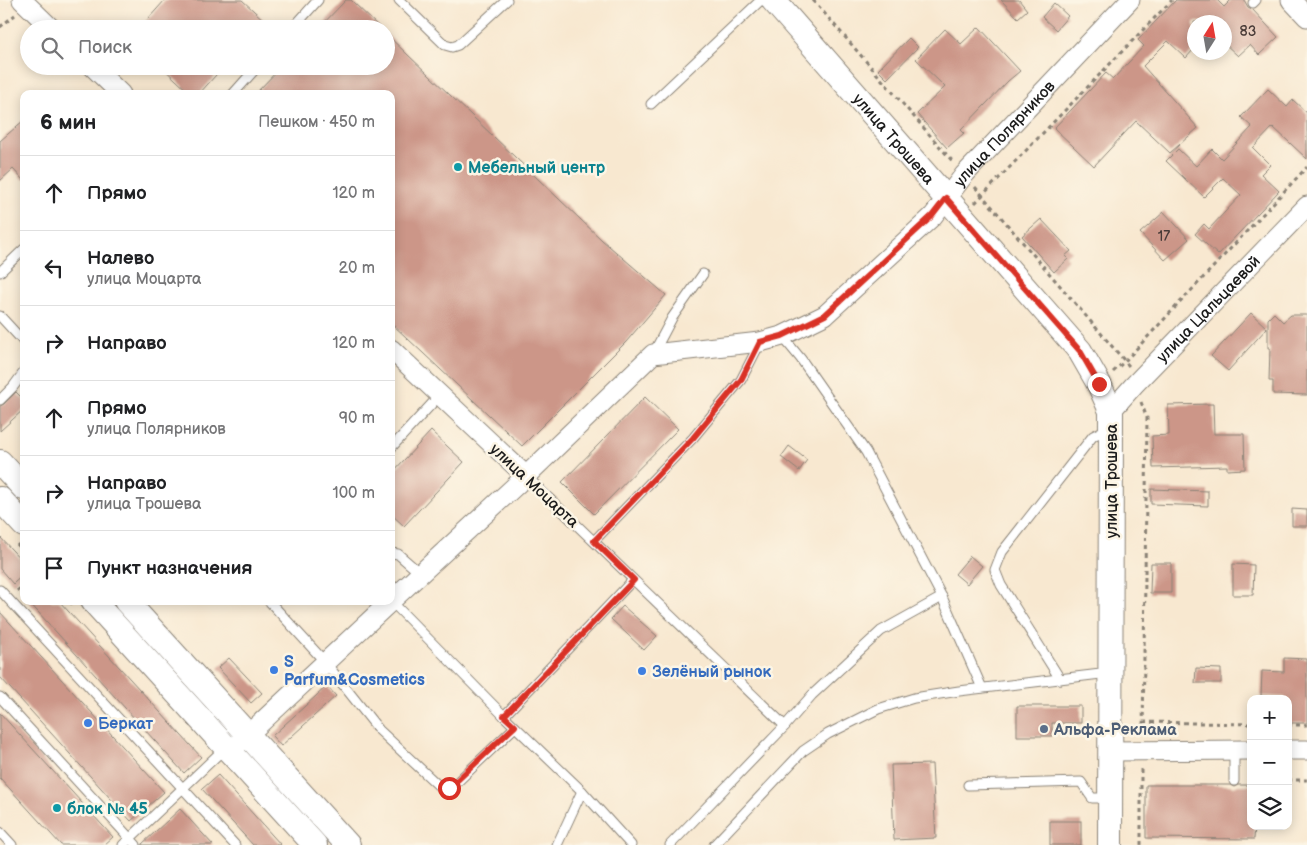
<!DOCTYPE html>
<html lang="ru">
<head>
<meta charset="utf-8">
<style>
  :root { --surface:#fff; --page:#f6f6f6; --text:#202124; --muted:#757577; --line:#e0e0e0 }
  body { margin:0; font-family:"Balsamiq Sans",sans-serif; background:var(--page); color:var(--text) }
  .controls { position:absolute; right:15px; bottom:15px; display:grid; overflow:hidden; border-radius:10px; box-shadow:0 2px 12px #0003 }
  .controls button { width:45px; height:45px; display:grid; place-items:center; padding:0; border:0; border-bottom:1px solid var(--line); background:var(--surface); color:var(--text); font:25px sans-serif }
  .compass { position:absolute; left:1187px; top:15px; width:45px; height:45px; border-radius:50%; background:var(--surface); box-shadow:0 2px 12px #0003; rotate:11deg }
  .stop { position:absolute; width:15px; height:15px; margin:-11px; border:4px solid #d93025; border-radius:50%; background:#fff }
  .stop.end { background:#d93025; border-color:#fff; box-shadow:0 1px 5px #0008 }
  .list { margin:0; padding:0; list-style:none }
  h2 { display:flex; justify-content:space-between; align-items:center; height:65px; margin:0; padding:0 20px; font-size:21px }
  h2 small { font-size:16px; font-weight:400; color:var(--muted) }
  .list li { display:grid; grid-template-columns:32px 1fr auto; gap:15px; align-items:center; box-sizing:border-box; height:75px; padding:0 20px; border-top:1px solid var(--line) }
  .list b { display:block; font-size:19px; white-space:nowrap }
  .list p { margin:0; font-size:16px; white-space:nowrap; color:var(--muted) }
  .list em { font-size:16px; font-style:normal; color:var(--muted) }
  .icon { flex:none; width:28px; height:28px; fill:none; stroke:currentColor; stroke-width:2; stroke-linecap:round; stroke-linejoin:round }
  .map { position:relative; flex:none; width:1307px; height:845px; overflow:hidden }
  .search { position:absolute; background:var(--surface); box-shadow:0 2px 12px #0003; left:20px; top:20px; width:375px; height:55px; display:flex; align-items:center; gap:12px; box-sizing:border-box; padding:0 18px; border-radius:28px; color:var(--muted); font-size:19px }
  .panel { position:absolute; background:var(--surface); box-shadow:0 2px 12px #0003; left:20px; top:90px; width:375px; height:515px; border-radius:10px }
  .map>svg:first-child { display:block }
  .building { fill:#cc9688 }
  .lines { fill:none; stroke-linecap:round; stroke-linejoin:round }
  .service-casing { stroke:#8a8276; stroke-width:11 }
  .minor-casing { stroke:#8a8276; stroke-width:21 }
  .tertiary-casing { stroke:#8a8276; stroke-width:26 }
  .path { stroke:#8a8276; stroke-width:3; stroke-dasharray:4 4; stroke-linecap:butt }
  .service { stroke:#fff; stroke-width:9 }
  .minor { stroke:#fff; stroke-width:19 }
  .tertiary { stroke:#fff; stroke-width:24 }
  .route { stroke:#d93025; stroke-width:6 }
  .culture-dot { fill:#0f9aa8; stroke:#fcf5e5; stroke-width:2 }
  .shop-dot { fill:#3f7fe0; stroke:#fcf5e5; stroke-width:2 }
  .service-dot { fill:#5c6f8a; stroke:#fcf5e5; stroke-width:2 }
  .labels { text-anchor:middle; stroke-width:5; stroke-linejoin:round; paint-order:stroke }
  .number-label { font-size:14px; fill:#483a37 }
  .street-label { font-size:16px; fill:#1c1c1c; stroke:#fcf5e5 }
  .culture-label { font-size:16px; font-weight:bold; fill:#0d838f; stroke:#fcf5e5; text-anchor:start }
  .shop-label { font-size:16px; font-weight:bold; fill:#366cbe; stroke:#fcf5e5; text-anchor:start }
  .service-label { font-size:16px; font-weight:bold; fill:#4e5e75; stroke:#fcf5e5; text-anchor:start }
</style>
</head>
<body>
<div class="map">
<svg width="1307" height="845" viewBox="0 0 1307 845">
  <rect width="100%" height="100%" fill="#fcf5e5"/>
  <filter id="ink" filterUnits="userSpaceOnUse"><feTurbulence type="fractalNoise" baseFrequency=".02" numOctaves="2"/><feDisplacementMap in="SourceGraphic" scale="10" xChannelSelector="R" yChannelSelector="G"/><feConvolveMatrix kernelMatrix="1 2 1 2 8 2 1 2 1" color-interpolation-filters="sRGB"/></filter>
  <filter id="wash" filterUnits="userSpaceOnUse"><feTurbulence type="fractalNoise" baseFrequency=".0096" numOctaves="4" result="noise"/><feDisplacementMap in="SourceGraphic" scale="20" xChannelSelector="R" yChannelSelector="G"/><feGaussianBlur stdDeviation="1.12" result="paint"/><feColorMatrix in="noise" values="0 0 0 0 0 0 0 0 0 0 0 0 0 0 0 0 0 1.4 0 .05"/><feComposite in="paint" operator="in"/></filter>
  <g filter="url(#wash)">
    <rect width="100%" height="100%" fill="#f8e8d0"/>
    <g id="blocks">
      <g class="building">
        <path d="M165,0H242L266,22L259,29H139Z"/>
        <path d="M346,0H351L381,29H318Z"/>
        <path d="M1001,0H1019L1027,10L1018,18Z"/>
        <path d="M1176,0H1217L1224,7L1231,0H1244L1248,7L1252,9L1278,37L1259,55L1250,45L1238,56L1224,43V22H1194V49L1186,58L1168,41L1143,66L1198,128L1170,153L1136,121L1094,166L1054,128L1106,73L1113,79L1144,46L1138,40Z"/>
        <path d="M1054,3L1068,16L1056,30L1042,17Z"/>
        <path d="M979,27L1020,71L1008,81L961,130L964,133L947,148L917,114L945,87L916,59L945,29L961,44Z"/>
        <path d="M386,34L602,240L666,295L626,342L522,446L391,323V94H255L282,66H386Z"/>
        <path d="M909,38L918,47L887,79L878,70Z"/>
        <path d="M161,66H224L199,94H191Z"/>
        <path d="M1268,89L1287,107L1293,100L1307,113V159L1273,127L1253,148L1270,165L1261,174L1279,191L1218,255L1195,234L1204,224L1209,229L1241,195L1223,178L1204,197L1166,161L1178,149L1196,166L1212,149L1222,159L1252,127L1241,117Z"/>
        <path d="M24,120V181L13,169L0,181V141Z"/>
        <path d="M1164,212L1189,239L1165,260L1140,233Z"/>
        <path d="M1041,219L1071,251L1065,256L1068,259L1054,272L1022,236Z"/>
        <path d="M1251,313L1267,328L1228,371L1211,356Z"/>
        <path d="M1274,313L1283,322L1291,315H1307V395L1273,394V381H1269L1270,348H1268V319Z"/>
        <path d="M16,392L24,400V409L0,431V406L4,404Z"/>
        <path d="M645,397L678,429L594,514L562,482Z"/>
        <path d="M1213,404L1214,434H1244L1245,469L1227,470V466L1153,468L1152,436L1169,435L1168,405Z"/>
        <path d="M431,431L464,462L404,526L391,514V474Z"/>
        <path d="M789,446L807,460L799,471L781,457Z"/>
        <path d="M1151,489L1208,491V506L1151,504Z"/>
        <path d="M1292,509L1307,510V526H1292Z"/>
        <path d="M0,537L24,563V574L13,584L0,569Z"/>
        <path d="M970,556L982,566L967,584L955,574Z"/>
        <path d="M1151,563H1171V593H1150Z"/>
        <path d="M1233,564L1254,565L1253,595H1233Z"/>
        <path d="M28,601H59L201,757L184,773Z"/>
        <path d="M623,606L657,636L644,650L611,619Z"/>
        <path d="M0,612L164,792L131,821L0,677Z"/>
        <path d="M229,658L262,693L251,703L218,668Z"/>
        <path d="M1284,658L1307,659V723H1288V699H1285V697L1261,696L1262,671L1284,672Z"/>
        <path d="M1196,668L1221,669V683H1195Z"/>
        <path d="M327,686L336,696L281,746L272,736Z"/>
        <path d="M1017,706H1081V723H1052V736H1017Z"/>
        <path d="M0,713L113,837L104,845H61L0,778Z"/>
        <path d="M932,764L936,838L894,840L891,765Z"/>
        <path d="M218,775L281,845H253L202,789Z"/>
        <path d="M1146,785H1230L1234,787L1238,785H1251V826H1255L1254,839L1146,838Z"/>
        <path d="M180,809L213,845H142V844Z"/>
        <rect x="1050" y="821" width="31" height="24"/>
      </g>
    </g>
  </g>
  <g filter="url(#ink)">
    <use href="#blocks" fill-opacity="0" stroke="#8a8276" stroke-width="1"/>
    <g class="lines">
      <defs>
        <g id="service">
          <path d="M399,0L445,45L452,47L458,45L507,0"/>
          <path d="M1253,3L1256,0"/>
          <path d="M292,29L318,0"/>
          <path d="M233,94L258,66"/>
          <path d="M651,104L761,0"/>
          <path d="M0,272L24,249"/>
          <path d="M0,316L24,342"/>
          <path d="M782,336L801,359L866,452L942,597L982,688"/>
          <path d="M653,354L672,318L703,274"/>
          <path d="M0,400L13,387L24,372"/>
          <path d="M391,448L440,395"/>
          <path d="M526,476L785,726"/>
          <path d="M594,541L693,438L741,380L760,343"/>
          <path d="M391,553L398,554L421,574"/>
          <path d="M0,590L235,845"/>
          <path d="M269,601L325,662L379,730L441,788H449L452,787L515,727"/>
          <path d="M391,601L504,716L582,791L631,845"/>
          <path d="M1060,679L1001,585L995,570L1002,552L1093,436L1109,428"/>
          <path d="M0,697L136,845"/>
          <path d="M504,716L633,580"/>
          <path d="M1234,781V750"/>
          <path d="M968,785L1081,782L1092,798H1109"/>
          <path d="M0,832L12,845"/>
          <path d="M123,845L226,747"/>
          <path d="M557,845L582,791"/>
          <path d="M670,845L785,726L812,695L881,631L942,597"/>
          <path d="M714,845L803,751L828,734L878,709L914,698L959,691L1109,673"/>
        </g>
        <g id="minor">
          <path d="M22,0L52,29"/>
          <path d="M1291,0L1307,17"/>
          <path d="M92,66L121,94"/>
          <path d="M391,349L526,476"/>
          <path id="s1" d="M1111,411L1134,385L1307,206"/>
          <path id="s2" d="M391,601L526,476L653,354L760,342L782,336L825,315L933,216L964,175L1130,0"/>
          <path d="M238,744L391,601"/>
          <path d="M1288,750H1307"/>
          <path d="M1110,751L1251,750"/>
        </g>
        <g id="tertiary">
          <path id="s3" d="M773,0L1080,351L1099,384L1111,411L1110,845"/>
          <path d="M0,462L24,488"/>
          <path d="M0,499L24,525"/>
          <path d="M93,601L315,845"/>
          <path d="M126,601L348,845"/>
        </g>
      </defs>
      <use href="#service" class="service-casing"/>
      <use href="#minor" class="minor-casing"/>
      <use href="#tertiary" class="tertiary-casing"/>
      <g class="path">
        <path d="M813,0L954,163"/>
        <path d="M0,27L15,15"/>
        <path d="M975,187L1129,366"/>
        <path d="M975,203L1172,0"/>
        <path d="M1113,372L1125,361L1307,167"/>
        <path d="M1141,402L1147,418L1143,734"/>
        <path d="M17,544L24,551"/>
        <path d="M17,591L24,585"/>
        <path d="M70,601L74,607"/>
        <path d="M1143,722L1251,724"/>
        <path d="M1288,725H1307"/>
        <path d="M1288,780H1307"/>
        <path d="M1141,845V766"/>
      </g>
      <use href="#service" class="service"/>
      <use href="#minor" class="minor"/>
      <use href="#tertiary" class="tertiary"/>
    </g>
  </g>
  <g class="lines" filter="url(#ink)">
    <path class="route" d="M449,788L515,726L504,716L634,580L594,541L693,438L741,380L760,342L782,336L825,315L932,216L946,198L1080,351L1099,384"/>
  </g>
  <g class="culture-dot">
    <circle cx="458" cy="167" r="5"/>
    <circle cx="57" cy="808" r="5"/>
  </g>
  <g class="shop-dot">
    <circle cx="274" cy="670" r="5"/>
    <circle cx="642" cy="671" r="5"/>
    <circle cx="88" cy="723" r="5"/>
  </g>
  <circle class="service-dot" cx="1044" cy="729" r="5"/>
  <g class="labels">
    <g class="number-label">
      <text x="1248" y="36">83</text>
      <text x="1164" y="241">17</text>
    </g>
    <g class="street-label">
      <text dy="6" stroke="none"><textPath href="#s2" startOffset="794">улица Полярников</textPath></text>
      <text dy="6" stroke="none"><textPath href="#s3" startOffset="184">улица Трошева</textPath></text>
      <text dy="6" stroke="none"><textPath href="#s1" startOffset="141">улица Цальцаевой</textPath></text>
      <text transform="translate(1111 481) rotate(-90)" y="6">улица Трошева</text>
      <text transform="translate(535 485) rotate(43)" y="6">улица Моцарта</text>
    </g>
    <g class="culture-label">
      <text x="468" y="173">Мебельный центр</text>
      <text x="67" y="814">блок № 45</text>
    </g>
    <g class="shop-label">
      <text x="284" y="667">S<tspan x="284" dy="18">Parfum&amp;Cosmetics</tspan></text>
      <text x="652" y="677">Зелёный рынок</text>
      <text x="98" y="729">Беркат</text>
    </g>
    <g class="service-label">
      <text x="1054" y="735">Альфа-Реклама</text>
    </g>
  </g>
</svg>
<div class="controls">
<button>+</button>
<button>−</button>
<button><svg class="icon" aria-label="layers" viewBox="0 0 24 24"><path d="M12 4l9 5-9 5-9-5zM3 14l9 5 9-5"/></svg></button>
</div>
<svg class="compass" viewBox="-18 -18 36 36"><path d="M0-13l5 13h-10z" fill="#e53935"/><path d="M0 13l5-13h-10z" fill="#757577"/></svg>
<div class="stop" style="left:449px;top:788px"></div>
<div class="stop end" style="left:1099px;top:384px"></div>
<div class="search"><svg class="icon" aria-label="search" viewBox="0 0 24 24"><circle cx="10" cy="10" r="6"/><path d="M15 15l6 6"/></svg>Поиск</div>
<section class="panel">
<h2>6 мин<small>Пешком · 450 m</small></h2>
<ul class="list">
<li><svg class="icon" aria-label="ahead" viewBox="0 0 24 24"><path d="M12 20V5M6 11l6-6 6 6"/></svg><div><b>Прямо</b></div><em>120 m</em></li>
<li><svg class="icon" aria-label="left" viewBox="0 0 24 24"><path d="M17 20v-9H6M10 6l-5 5 5 5"/></svg><div><b>Налево</b><p>улица Моцарта</p></div><em>20 m</em></li>
<li><svg class="icon" aria-label="right" viewBox="0 0 24 24"><path d="M7 20v-9h11M14 6l5 5-5 5"/></svg><div><b>Направо</b></div><em>120 m</em></li>
<li><svg class="icon" aria-label="ahead" viewBox="0 0 24 24"><path d="M12 20V5M6 11l6-6 6 6"/></svg><div><b>Прямо</b><p>улица Полярников</p></div><em>90 m</em></li>
<li><svg class="icon" aria-label="right" viewBox="0 0 24 24"><path d="M7 20v-9h11M14 6l5 5-5 5"/></svg><div><b>Направо</b><p>улица Трошева</p></div><em>100 m</em></li>
<li><svg class="icon" aria-label="arrive" viewBox="0 0 24 24"><path d="M6 21V4h12l-3 4 3 4H6"/></svg><div><b>Пункт назначения</b></div></li>
</ul>
</section>
</div>
</body>
</html>
